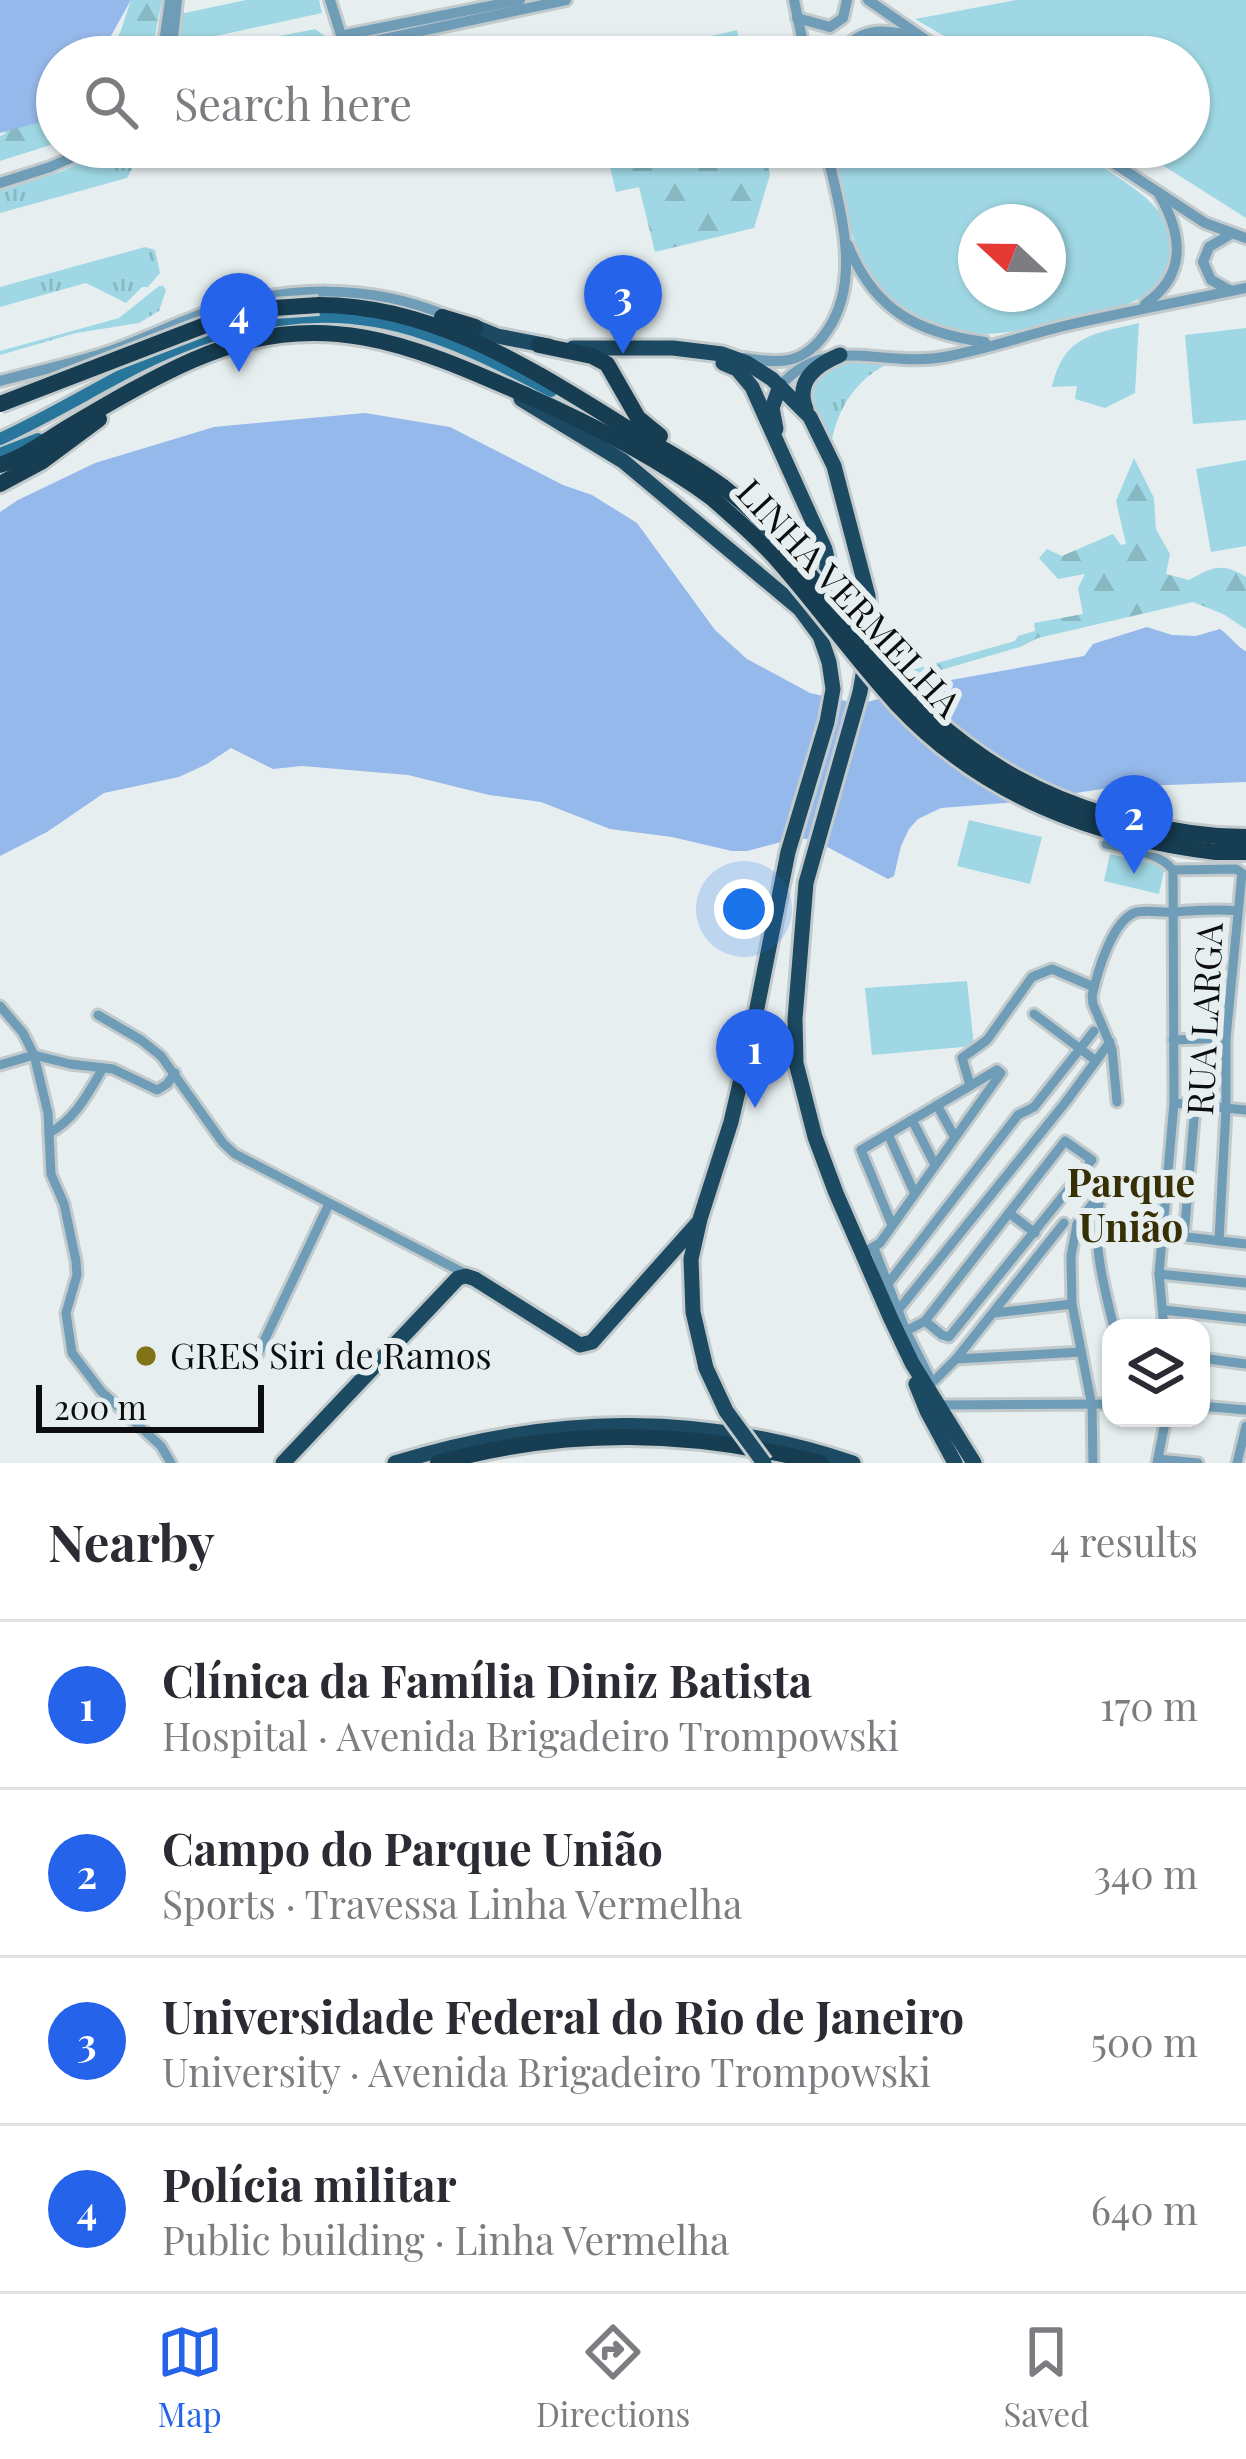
<!DOCTYPE html>
<html lang="en">
<head>
<meta charset="utf-8">
<style>
  :root { --surface:#fff; --page:#f2f2f3; --text:#2b2b33; --muted:#7c7c81; --line:#e1e1e2; --accent:#2563eb }
  body { margin:0; font-family:"Playfair Display",serif; background:var(--page); color:var(--text) }
  .controls { position:absolute; right:36px; bottom:36px; display:grid; overflow:hidden; border-radius:24px; box-shadow:0 3px 9px #0004 }
  .controls button { width:108px; height:108px; display:grid; place-items:center; padding:0; border:0; border-bottom:3px solid var(--line); background:var(--surface); color:var(--text); font:60px sans-serif }
  .compass { position:absolute; left:958px; top:204px; width:108px; height:108px; border-radius:50%; background:var(--surface); box-shadow:0 3px 9px #0004; rotate:292deg }
  .scale { position:absolute; left:36px; bottom:30px; width:228px; box-sizing:border-box; padding-left:12px; border:6px solid #0b0d0e; border-top:0; font-size:33px; line-height:42px; white-space:nowrap; color:#0b0d0e; -webkit-text-stroke:9px #e6eef0; paint-order:stroke }
  .you { position:absolute; left:744px; top:909px; width:42px; height:42px; margin:-30px; border:9px solid #fff; border-radius:50%; background:#1a73e8; box-shadow:0 0 0 18px #1a73e833 }
  .badge { display:grid; place-items:center; width:78px; height:78px; border-radius:50%; background:var(--accent); color:#fff; font-size:39px; font-weight:700 }
  .pin { position:absolute; translate:-50% -99px; filter:drop-shadow(0 3px 6px #0008) }
  .pin::after { content:''; position:absolute; top:63px; width:42px; height:36px; background:inherit; clip-path:polygon(0 0,100% 0,50% 100%) }
  .list { margin:0; padding:0; list-style:none }
  h2 { display:flex; justify-content:space-between; align-items:center; height:156px; margin:0; padding:0 48px; font-size:51px }
  h2 small { font-size:39px; font-weight:400; color:var(--muted) }
  .list li { display:grid; grid-template-columns:78px 1fr auto; gap:36px; align-items:center; box-sizing:border-box; height:168px; padding:0 48px; border-top:3px solid var(--line) }
  .list b { display:block; font-size:45px; white-space:nowrap }
  .list p { margin:0; font-size:39px; white-space:nowrap; color:var(--muted) }
  .list em { font-size:39px; font-style:normal; color:var(--muted) }
  .icon { flex:none; width:66px; height:66px; fill:none; stroke:currentColor; stroke-width:2; stroke-linecap:round; stroke-linejoin:round }
  .map { position:relative; flex:none; width:1246px; height:1463px; overflow:hidden }
  .search { position:absolute; background:var(--surface); box-shadow:0 3px 9px #0004; left:36px; right:36px; top:36px; height:132px; display:flex; align-items:center; gap:30px; box-sizing:border-box; padding:0 42px; border-radius:66px; color:var(--muted); font-size:45px }
  .sheet { height:828px; background:var(--surface) }
  nav { display:flex; justify-content:space-around; align-items:center; box-sizing:border-box; height:168px; border-top:3px solid var(--line); background:var(--surface); font-size:33px; color:var(--muted) }
  nav a { display:grid; justify-items:center; gap:6px }
  nav .on { color:var(--accent) }
  .map>svg:first-child { display:block }
  .grass { fill:url(#grass-tufts) }
  .forest { fill:url(#forest-firs) }
  .park { fill:#9fd8e4; fill-rule:evenodd }
  .water { fill:#96b9eb }
  .lines { fill:none; stroke-linecap:round; stroke-linejoin:round }
  .minor-casing { stroke:#c3cacc; stroke-width:15 }
  .tertiary-casing { stroke:#c3cacc; stroke-width:16 }
  .secondary-casing { stroke:#c3cacc; stroke-width:18 }
  .trunk-casing { stroke:#c3cacc; stroke-width:21 }
  .motorway-casing { stroke:#c3cacc; stroke-width:22 }
  .minor { stroke:#6f9db8; stroke-width:9 }
  .tertiary { stroke:#6f9db8; stroke-width:10 }
  .secondary { stroke:#28769c; stroke-width:12 }
  .trunk { stroke:#1c4a62; stroke-width:15 }
  .motorway { stroke:#163d52; stroke-width:16 }
  .trunk-bridge-casing { stroke:#c3cacc; stroke-width:21; stroke-linecap:butt }
  .motorway-bridge-casing { stroke:#c3cacc; stroke-width:22; stroke-linecap:butt }
  .trunk-bridge { stroke:#1c4a62; stroke-width:15 }
  .motorway-bridge { stroke:#163d52; stroke-width:16 }
  .poi-dot { fill:#827416; stroke:#e6eef0; stroke-width:4.5 }
  .labels { text-anchor:middle; stroke-width:12; stroke-linejoin:round; paint-order:stroke }
  .street-label { font-size:36px; fill:#0b0d0e; stroke:#e6eef0 }
  .poi-label { font-size:36px; fill:#0b0d0e; stroke:#e6eef0; text-anchor:start }
  .neighbourhood-label { font-size:39px; font-weight:bold; fill:#373004; stroke:#e6eef0 }
</style>
</head>
<body>
<div class="map">
<svg width="1246" height="1463" viewBox="0 0 1246 1463">
  <defs>
    <pattern id="grass-tufts" width="24" height="20" patternUnits="userSpaceOnUse" patternTransform="scale(3)"><rect width="24" height="20" fill="#9fd8e4"/><path d="M3 7l-1-3M5 7V3M7 7l1-3M15 17l-1-3M17 17v-4M19 17l1-3" fill="none" stroke="#88b8c2"/></pattern>
    <pattern id="forest-firs" width="22" height="20" patternUnits="userSpaceOnUse" patternTransform="scale(3)"><rect width="22" height="20" fill="#9fd8e4"/><path d="M5 1l3.5 6h-7zM16 11l3.5 6h-7z" fill="#88b8c2"/></pattern>
  </defs>
  <rect width="100%" height="100%" fill="#e6eef0"/>
  <g class="grass">
    <path d="M115,147H125L132,169L127,178L0,213V191L60,172Z"/>
    <path d="M145,247L155,250L160,273L148,287H142L126,303L86,283L0,307V287Z"/>
    <path d="M159,286H163L166,290L159,311L139,323L76,333L0,355V351L119,318Z"/>
    <path d="M841,362H891C856,379 838,407 831,444L807,401L806,389L819,372Z"/>
  </g>
  <g class="forest">
    <path d="M131,0H162L151,57H104L120,33Z"/>
    <path d="M737,30L743,57H625Z"/>
    <path d="M57,106V143L0,161V136L5,134L6,121Z"/>
    <path d="M605,147H764L770,175L754,228L655,252L639,187L616,192Z"/>
    <path d="M1134,458L1154,498L1156,529L1170,554L1166,574L1189,580C1213,567 1222,562 1246,577V629L1223,614L1193,602L1038,638L1020,647L917,677L901,676L905,672L1015,641L1018,636L1035,631L1034,623L1083,614L1078,588L1085,574L1058,579L1039,558L1047,549L1062,556L1113,534L1121,545L1126,544L1116,501Z"/>
  </g>
  <g class="park">
    <path d="M246,0H319L322,13L175,45L180,14Z"/>
    <path d="M1016,0H1246V218L1134,147H1189V57H980L915,19Z"/>
    <path d="M315,29L333,42L263,57H189L190,54Z"/>
    <path d="M876,36H890L936,57H841L853,45Z"/>
    <path d="M832,147C890,147 948,147 1006,147C1023,147 1054,143 1070,147C1083,150 1098,164 1109,171C1145,195 1196,228 1162,279C1143,307 1094,315 1063,321C1037,327 1009,334 982,334C963,334 946,329 929,322C856,295 845,214 832,147ZM976,222H1048V294H976Z"/>
    <path d="M1139,323L1135,393L1105,408L1075,399L1077,386L1052,387C1064,335 1093,334 1139,323Z"/>
    <path d="M1246,328V420L1193,424L1185,335Z"/>
    <path d="M1246,460V546L1211,552L1196,469Z"/>
    <path d="M969,820L1042,837L1030,884L957,866Z"/>
    <path d="M1110,854L1165,866L1159,894L1104,881Z"/>
    <path d="M967,981L974,1046L872,1055L865,988Z"/>
  </g>
  <g class="water">
    <path d="M0,0H131L99,57H57V114L52,119L0,133Z"/>
    <path d="M365,413L450,427L563,485L592,495L637,523L715,630L747,659L810,693L860,704L940,682L1084,656L1093,644L1147,627L1172,635L1196,636L1220,629C1229,635 1239,649 1246,651V782L1115,787L1017,802L941,808L918,819L909,829L901,846L894,876L888,879L814,840L797,838L747,851H732L672,837L610,829L541,802L489,795L408,775L302,766L273,769L231,748L207,764L179,777L104,793L47,832L0,856V512L18,500L95,463L214,427Z"/>
  </g>
  <g class="lines">
    <defs>
      <g id="minor">
        <path d="M1106,844C1128,849 1159,852 1173,870L1236,869L1242,873L1226,1038V1109L1219,1241"/>
        <path d="M0,1006L23,1033L34,1055L48,1113L51,1174L64,1204L76,1261L77,1275L66,1313L72,1353L101,1391L161,1446L171,1463"/>
        <path d="M1034,1014L1095,1060"/>
        <path d="M98,1015L141,1040L161,1056L223,1143L235,1154L464,1273"/>
        <path d="M1173,1040L1226,1038"/>
        <path d="M0,1065L34,1055L70,1064L113,1069L157,1090L167,1084L175,1073"/>
        <path d="M970,1085L962,1058L987,1040L1032,977L1052,969L1094,987"/>
        <path d="M1117,1102L1112,1049L1093,1004L1092,996C1097,974 1111,923 1134,913C1145,909 1161,913 1172,912C1195,911 1216,908 1238,911"/>
        <path d="M1174,1103L1246,1110"/>
        <path d="M937,1105L954,1136"/>
        <path d="M912,1120L934,1163"/>
        <path d="M49,1133C75,1120 89,1092 103,1068"/>
        <path d="M888,1134L914,1192"/>
        <path d="M1100,1199C1091,1241 1104,1286 1114,1328"/>
        <path d="M1009,1213L1035,1233"/>
        <path d="M892,1225L861,1150L997,1070"/>
        <path d="M1162,1234L1246,1244"/>
        <path d="M1184,1237L1195,1107"/>
        <path d="M874,1248L906,1331L931,1380"/>
        <path d="M863,1253L880,1243L1001,1073L997,1070"/>
        <path d="M1159,1274L1246,1283"/>
        <path d="M880,1294L1018,1115L1034,1107L1094,1031"/>
        <path d="M1163,1310L1246,1319"/>
        <path d="M994,1313L1072,1304"/>
        <path d="M891,1319L1065,1103L1110,1042"/>
        <path d="M1164,1328L1159,1274L1174,1103L1173,870"/>
        <path d="M906,1331L925,1321L1065,1141L1092,1160L949,1337L942,1335L925,1321"/>
        <path d="M1201,1358L1246,1364"/>
        <path d="M956,1359L1081,1352"/>
        <path d="M255,1360L329,1204"/>
        <path d="M932,1383L956,1359L1064,1223"/>
        <path d="M937,1405L1111,1404"/>
        <path d="M1201,1406L1246,1410"/>
        <path d="M1158,1459L1198,1463"/>
        <path d="M1093,1463L1092,1406L1072,1304L1071,1256L1077,1224L1101,1193"/>
        <path d="M1157,1463L1166,1418"/>
        <path d="M1237,1463L1246,1426"/>
      </g>
      <g id="tertiary">
        <path d="M330,0L341,35H345L520,0"/>
        <path d="M794,0L806,57"/>
        <path d="M868,0L951,57"/>
        <path d="M797,18L830,27L843,18L847,0"/>
        <path d="M162,57L170,0"/>
        <path d="M171,57L177,0"/>
        <path d="M300,57L566,0"/>
        <path d="M837,57C861,25 881,30 917,36"/>
        <path d="M1089,147L1205,223L1246,238"/>
        <path d="M0,183L50,167L96,147"/>
        <path d="M848,245C874,310 917,333 985,342"/>
        <path d="M1231,291L1211,280L1203,262L1209,247L1231,234"/>
        <path d="M1145,304C1188,274 1182,234 1159,194"/>
        <path d="M744,358C781,364 804,365 827,331C864,277 838,205 826,147"/>
        <path d="M0,381C36,371 72,364 107,352C142,340 175,323 210,311C286,285 371,284 445,315"/>
        <path d="M780,386C826,334 879,366 937,358C979,352 1022,336 1064,326C1124,312 1185,301 1246,288"/>
      </g>
      <g id="secondary">
        <path d="M0,439C48,417 92,390 139,366C230,321 325,299 425,334C469,348 510,370 551,391"/>
        <path d="M0,454L38,439"/>
      </g>
      <g id="trunk">
        <path d="M475,327L497,336L549,346"/>
        <path d="M573,348H673L722,354L747,363L772,379L810,417L834,466L868,596L870,635L860,692L806,883L795,1019L796,1063L815,1137L836,1193L891,1319L912,1363L974,1463"/>
        <path d="M723,363L737,369L752,387L825,549C830,566 827,581 812,590"/>
        <path d="M521,399L623,461L800,609L820,636L829,662L833,689L827,722L788,852L754,1023L731,1122L700,1219L691,1259L693,1312L706,1368"/>
        <path d="M806,409C795,381 816,365 840,355"/>
        <path d="M776,429L772,408L780,386"/>
        <path d="M916,1384L927,1411L955,1463"/>
        <path d="M283,1463L458,1278L466,1276L475,1279L580,1345L592,1342L697,1224"/>
        <path d="M395,1463C550,1415 698,1411 853,1463"/>
      </g>
      <g id="motorway">
        <path d="M319,305C433,305 528,367 622,425C656,446 691,463 723,487"/>
        <path d="M442,317L475,327"/>
        <path d="M539,345L592,356L607,364L638,418L660,436"/>
        <path d="M0,465C27,456 48,439 72,425C111,402 152,378 193,360C321,304 410,344 528,396C591,424 656,457 712,498"/>
        <path d="M0,484L41,462L99,419"/>
        <path d="M1217,836L1246,837"/>
        <path d="M1216,852H1246"/>
        <path d="M438,1463C568,1427 690,1430 821,1463"/>
      </g>
    </defs>
    <use href="#minor" class="minor-casing"/>
    <use href="#tertiary" class="tertiary-casing"/>
    <use href="#secondary" class="secondary-casing"/>
    <use href="#trunk" class="trunk-casing"/>
    <use href="#motorway" class="motorway-casing"/>
    <use href="#minor" class="minor"/>
    <use href="#tertiary" class="tertiary"/>
    <use href="#secondary" class="secondary"/>
    <use href="#trunk" class="trunk"/>
    <use href="#motorway" class="motorway"/>
    <defs>
      <path id="trunk-bridge" d="M706,1368L726,1411L764,1463"/>
      <g id="motorway-bridge">
        <path d="M0,404L216,321L274,308L319,305"/>
        <path d="M723,487C779,529 816,583 858,637C953,760 1062,821 1217,836"/>
        <path d="M712,498C733,517 754,534 773,555C816,603 853,656 897,704C983,796 1094,837 1216,852"/>
      </g>
    </defs>
    <use href="#trunk-bridge" class="trunk-bridge-casing"/>
    <use href="#motorway-bridge" class="motorway-bridge-casing"/>
    <use href="#trunk-bridge" class="trunk-bridge"/>
    <use href="#motorway-bridge" class="motorway-bridge"/>
  </g>
  <circle class="poi-dot" cx="146" cy="1356" r="12"/>
  <g class="labels">
    <g class="street-label">
      <text transform="translate(849 598) rotate(47)" y="13">LINHA VERMELHA</text>
      <text transform="translate(1205 1019) rotate(-87)" y="13">RUA LARGA</text>
    </g>
    <g class="poi-label">
      <text x="170" y="1369">GRES Siri de Ramos</text>
    </g>
    <g class="neighbourhood-label">
      <text x="1131" y="1197">Parque<tspan x="1131" dy="45">União</tspan></text>
    </g>
  </g>
</svg>
<div class="controls">
<button><svg class="icon" aria-label="layers" viewBox="0 0 24 24"><path d="M12 4l9 5-9 5-9-5zM3 14l9 5 9-5"/></svg></button>
</div>
<svg class="compass" viewBox="-18 -18 36 36"><path d="M0-13l5 13h-10z" fill="#e53935"/><path d="M0 13l5-13h-10z" fill="#7c7c81"/></svg>
<div class="scale">200 m</div>
<div class="you"></div>
<div class="pin badge" style="left:755px;top:1108px">1</div>
<div class="pin badge" style="left:1134px;top:874px">2</div>
<div class="pin badge" style="left:623px;top:354px">3</div>
<div class="pin badge" style="left:239px;top:372px">4</div>
<div class="search"><svg class="icon" aria-label="search" viewBox="0 0 24 24"><circle cx="10" cy="10" r="6"/><path d="M15 15l6 6"/></svg>Search here</div>
</div>
<section class="sheet">
<h2>Nearby<small>4 results</small></h2>
<ul class="list">
<li><span class="badge">1</span><div><b>Clínica da Família Diniz Batista</b><p>Hospital · Avenida Brigadeiro Trompowski</p></div><em>170 m</em></li>
<li><span class="badge">2</span><div><b>Campo do Parque União</b><p>Sports · Travessa Linha Vermelha</p></div><em>340 m</em></li>
<li><span class="badge">3</span><div><b>Universidade Federal do Rio de Janeiro</b><p>University · Avenida Brigadeiro Trompowski</p></div><em>500 m</em></li>
<li><span class="badge">4</span><div><b>Polícia militar</b><p>Public building · Linha Vermelha</p></div><em>640 m</em></li>
</ul>
</section>
<nav>
<a class="on"><svg class="icon" aria-label="map" viewBox="0 0 24 24"><path d="M3 6l6-2 6 2 6-2v14l-6 2-6-2-6 2zM9 4v14M15 6v14"/></svg>Map</a>
<a><svg class="icon" aria-label="directions" viewBox="0 0 24 24"><path d="M12 3l9 9-9 9-9-9zM9 14v-3h6M13 9l2 2-2 2"/></svg>Directions</a>
<a><svg class="icon" aria-label="saved" viewBox="0 0 24 24"><path d="M7 4h10v16l-5-4-5 4z"/></svg>Saved</a>
</nav>
</body>
</html>
